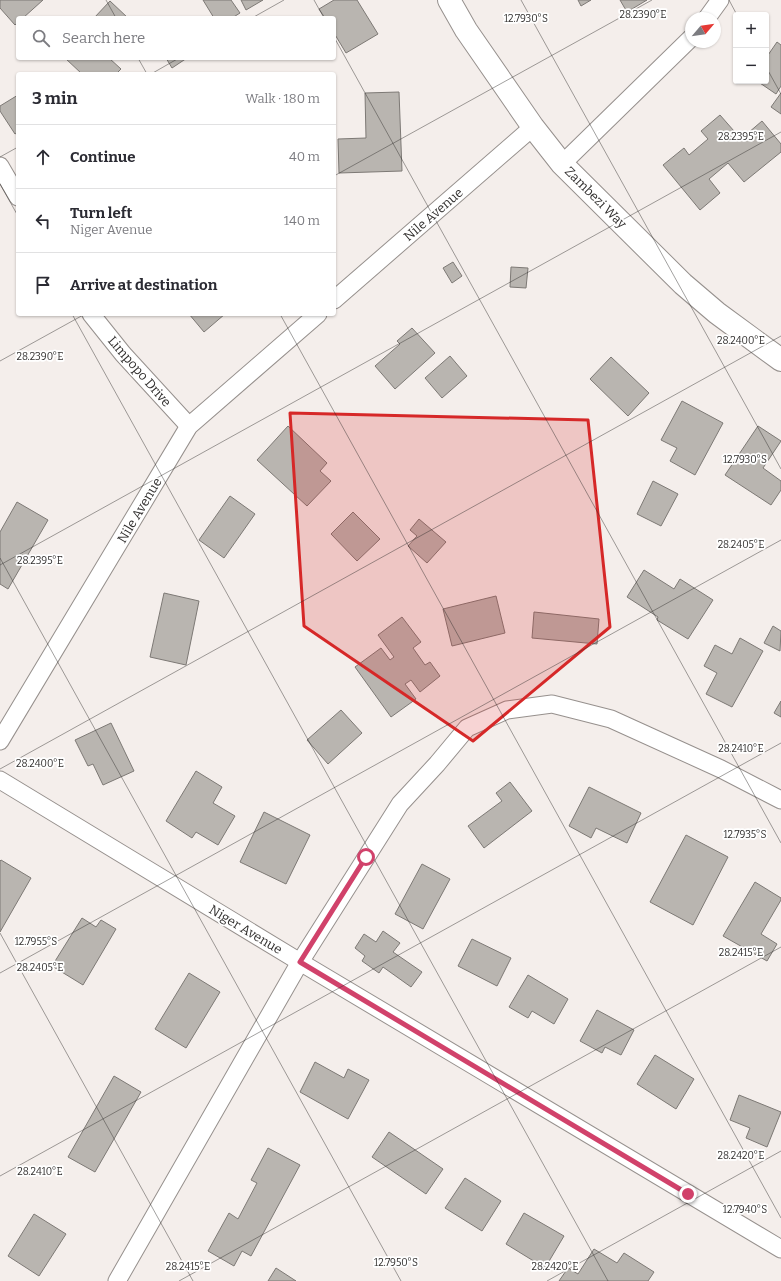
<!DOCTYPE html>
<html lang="en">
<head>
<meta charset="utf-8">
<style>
  :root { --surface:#fff; --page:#f7f7f7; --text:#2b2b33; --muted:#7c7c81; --line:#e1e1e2 }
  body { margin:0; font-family:Bitter,serif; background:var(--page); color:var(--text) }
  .controls { position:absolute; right:12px; top:12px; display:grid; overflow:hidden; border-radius:4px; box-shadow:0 1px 3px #0004 }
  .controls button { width:36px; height:36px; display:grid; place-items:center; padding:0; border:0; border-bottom:1px solid var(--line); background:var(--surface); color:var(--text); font:20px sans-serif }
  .compass { position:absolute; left:685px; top:12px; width:36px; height:36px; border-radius:50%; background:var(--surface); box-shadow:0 1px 3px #0004; rotate:61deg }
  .stop { position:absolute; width:12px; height:12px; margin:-9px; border:3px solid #d1426b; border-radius:50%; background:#fff }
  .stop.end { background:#d1426b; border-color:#fff; box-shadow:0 1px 4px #0008 }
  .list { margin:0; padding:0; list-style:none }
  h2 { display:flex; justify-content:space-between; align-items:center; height:52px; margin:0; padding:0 16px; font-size:17px }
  h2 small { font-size:13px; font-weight:400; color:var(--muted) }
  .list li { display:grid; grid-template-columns:26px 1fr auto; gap:12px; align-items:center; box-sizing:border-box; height:64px; padding:0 16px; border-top:1px solid var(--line) }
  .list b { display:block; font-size:15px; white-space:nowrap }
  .list p { margin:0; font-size:13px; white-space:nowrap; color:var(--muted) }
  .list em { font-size:13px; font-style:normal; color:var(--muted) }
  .icon { flex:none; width:22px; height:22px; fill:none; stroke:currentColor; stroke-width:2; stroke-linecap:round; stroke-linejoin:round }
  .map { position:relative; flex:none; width:781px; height:1281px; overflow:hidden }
  .search { position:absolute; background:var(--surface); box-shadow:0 1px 3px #0004; left:16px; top:16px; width:320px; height:44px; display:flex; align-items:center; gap:10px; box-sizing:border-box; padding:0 14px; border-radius:4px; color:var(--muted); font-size:15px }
  .panel { position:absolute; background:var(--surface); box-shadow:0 1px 3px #0004; left:16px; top:72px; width:320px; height:244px; border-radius:4px }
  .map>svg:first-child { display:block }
  .building { fill:#b9b5b0; stroke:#7d7975 }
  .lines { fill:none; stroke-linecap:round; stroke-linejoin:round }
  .street-casing { stroke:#96908d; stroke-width:19 }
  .secondary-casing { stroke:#96908d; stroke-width:24 }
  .street { stroke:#fff; stroke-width:17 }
  .secondary { stroke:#fff; stroke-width:22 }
  .route { stroke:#d1426b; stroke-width:5 }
  .marked { fill:#d62828; fill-opacity:0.2; stroke:#d62828; stroke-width:3; stroke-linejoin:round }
  .ticks { fill:none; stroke:#302e2d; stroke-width:1; stroke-opacity:0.45 }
  .labels { text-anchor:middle; stroke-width:3.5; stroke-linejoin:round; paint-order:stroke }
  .street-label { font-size:13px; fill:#302e2d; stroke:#fff }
  .ticks-label { font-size:10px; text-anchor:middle; fill:#302e2d; stroke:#fff; stroke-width:3.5; stroke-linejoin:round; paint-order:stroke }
</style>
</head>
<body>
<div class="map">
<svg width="781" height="1281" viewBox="0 0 781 1281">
  <rect width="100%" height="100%" fill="#f4eeeb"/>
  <g class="building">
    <path d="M0,0H43L23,18H18V22L15,25L0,8Z"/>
    <path d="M203,0H231L240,13L232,18H214Z"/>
    <path d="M241,0H263L246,10Z"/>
    <path d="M334,0H357L378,34L346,53L334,33V18H325L319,9Z"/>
    <path d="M578,0H591L581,6Z"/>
    <path d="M620,0H647L627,12Z"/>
    <path d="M110,1L128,18H94Z"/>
    <path d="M777,42L781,45V86L776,94L757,81H766V58Z"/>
    <path d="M65,58H109L121,69L116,74H82Z"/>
    <path d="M166,58H187L172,68Z"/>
    <path d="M399,92L402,171L339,173L338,139L366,138L365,93Z"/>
    <path d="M781,93V114L771,107Z"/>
    <path d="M18,95V132L15,134L0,111V106Z"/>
    <path d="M720,115L741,139L762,121L781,144V152L744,182L728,163L709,179L720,193L700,210L663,165L684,148L689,155L708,139L701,131Z"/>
    <path d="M453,262L462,276L452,283L443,268Z"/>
    <path d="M511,267L528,268L526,288L510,287Z"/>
    <path d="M189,314H225L204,332Z"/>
    <path d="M412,328L435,353L395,389L375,366L400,344L397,341Z"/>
    <path d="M450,356L467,376L442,398L425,378Z"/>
    <path d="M611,357L649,393L628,416L590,379Z"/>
    <path d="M682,401L723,423L695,475L670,461L677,448L661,440Z"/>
    <path d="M288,426L327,463L320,471L331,481L307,506L257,460Z"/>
    <path d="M758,426L781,441L763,468L781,481V490L771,505L725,475Z"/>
    <path d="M653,481L678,494L661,526L637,514Z"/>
    <path d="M230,496L255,514L224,558L199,540Z"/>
    <path d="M17,502L48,520L8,589L0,584V532Z"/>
    <path d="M353,512L380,539L357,561L331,534Z"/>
    <path d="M419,519L446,542L427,563L408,546L417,536L410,530Z"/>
    <path d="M644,570L674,589L680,579L713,600L688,639L657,620L658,617L627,597Z"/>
    <path d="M164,593L199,601L186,665L150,657Z"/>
    <path d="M496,596L505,633L452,646L443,609Z"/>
    <path d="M534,612L599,619L597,644L532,638Z"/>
    <path d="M402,617L421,642L413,648L425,665L430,662L440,676L420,692L411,680L405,684L416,699L391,717L355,667L381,648L390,660L394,657L378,635Z"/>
    <path d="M773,626L781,631L780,651L764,643Z"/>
    <path d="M740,638L763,651L732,707L706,694L717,673L704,666L715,645L732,654Z"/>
    <path d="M781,701V717L774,713Z"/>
    <path d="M341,710L362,733L328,764L307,740Z"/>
    <path d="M111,723L134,771L103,785L93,764L88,766L75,740Z"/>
    <path d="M196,771L222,787L213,803L235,816L218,845L196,832L192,838L166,821Z"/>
    <path d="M510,782L532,811L484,848L468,826L502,801L496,793Z"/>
    <path d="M589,787L641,813L627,843L596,828L591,838L569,826Z"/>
    <path d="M264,812L310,835L286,884L240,862Z"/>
    <path d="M686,835L728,857L693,925L650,902Z"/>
    <path d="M1,860L31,878L0,932V861Z"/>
    <path d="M422,864L450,879L423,929L395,914Z"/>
    <path d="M755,882L781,898V900L761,934L777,944L767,961L723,936Z"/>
    <path d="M82,918L96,927L101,920L116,929L83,985L52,966Z"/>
    <path d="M383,931L400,943L393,952L422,972L411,987L383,967L379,973L362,961L365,956L355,948L364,934L376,942Z"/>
    <path d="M472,939L511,958L497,986L458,966Z"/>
    <path d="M189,973L220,992L186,1048L155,1029Z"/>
    <path d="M528,975L568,999L554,1024L532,1011L528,1018L509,1007Z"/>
    <path d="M597,1010L634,1030L621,1055L605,1047L602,1053L580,1041Z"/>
    <path d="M655,1055L694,1079L676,1109L637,1084Z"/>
    <path d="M315,1062L344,1078L348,1069L369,1080L348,1119L300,1092Z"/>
    <path d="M114,1076L141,1092L95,1172L68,1157Z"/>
    <path d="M739,1095L781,1112L767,1147L746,1138L750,1128L730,1120Z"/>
    <path d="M389,1132L443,1169L426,1194L372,1157Z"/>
    <path d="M268,1148L300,1165L251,1256L242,1251L234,1266L208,1251L229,1213L238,1219L257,1183L251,1180Z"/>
    <path d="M465,1178L501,1201L482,1231L445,1208Z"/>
    <path d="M524,1213L564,1236L545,1268L506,1244Z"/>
    <path d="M34,1214L66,1234L39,1276L8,1256Z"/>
    <path d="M594,1249L617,1263L624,1253L654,1272L648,1281H559L568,1268L578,1274Z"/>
    <path d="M276,1268L296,1281H268Z"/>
  </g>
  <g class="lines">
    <defs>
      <g id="street">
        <path d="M707,18L720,0"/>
        <path d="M562,164L691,38"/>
        <path d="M0,166L18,197"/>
        <path d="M334,300L533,127"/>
        <path d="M91,314L123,354L189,426"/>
        <path d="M0,741L189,426L318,314"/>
        <path d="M0,780L300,962L781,1249"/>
        <path d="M117,1281L300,962L400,804L437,764L467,728L507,710L552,704L611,719L721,769L781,800"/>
      </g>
      <path id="secondary" d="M449,0L466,30L533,127L562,164L683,284L717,313L781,360"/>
    </defs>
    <use href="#street" class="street-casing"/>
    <use href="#secondary" class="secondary-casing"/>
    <use href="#street" class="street"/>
    <use href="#secondary" class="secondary"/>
  </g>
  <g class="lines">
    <path class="route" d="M366,857L300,962L688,1194"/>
  </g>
  <path class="marked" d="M290,413L588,420L610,627L473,741L304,626Z"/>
  <path class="ticks" d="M106,0L116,18M314,0L324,18M521,0L781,469M729,0L737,15M252,18L284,0M334,37L781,843M138,58L147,74M766,67L781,94M151,74L179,58M0,157L18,147M334,176L652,0M0,184L18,216M72,314L608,1281M280,314L781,1218M0,361L85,314M0,558L401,1281M0,565L781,132M0,769L781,336M0,933L193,1281M0,973L781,540M0,1176L781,743M179,1281L781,947M547,1281L781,1151"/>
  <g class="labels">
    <g class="street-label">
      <text transform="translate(596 197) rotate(45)" y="5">Zambezi Way</text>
      <text transform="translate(433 214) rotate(-41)" y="5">Nile Avenue</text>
      <text transform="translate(140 371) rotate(49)" y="5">Limpopo Drive</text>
      <text transform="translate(139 510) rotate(-59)" y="5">Nile Avenue</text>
      <text transform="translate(246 929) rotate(31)" y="5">Niger Avenue</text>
    </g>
  </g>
  <g class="ticks-label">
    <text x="643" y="18">28.2390°E</text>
    <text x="526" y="22">12.7930°S</text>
    <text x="741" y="140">28.2395°E</text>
    <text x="741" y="344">28.2400°E</text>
    <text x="40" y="360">28.2390°E</text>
    <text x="745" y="463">12.7930°S</text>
    <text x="741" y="548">28.2405°E</text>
    <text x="40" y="564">28.2395°E</text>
    <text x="741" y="752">28.2410°E</text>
    <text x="40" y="767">28.2400°E</text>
    <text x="745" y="838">12.7935°S</text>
    <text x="36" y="945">12.7955°S</text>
    <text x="741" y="956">28.2415°E</text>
    <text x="40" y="971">28.2405°E</text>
    <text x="741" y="1159">28.2420°E</text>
    <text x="40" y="1175">28.2410°E</text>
    <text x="745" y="1213">12.7940°S</text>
    <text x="396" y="1266">12.7950°S</text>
    <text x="188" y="1270">28.2415°E</text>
    <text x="555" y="1270">28.2420°E</text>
  </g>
</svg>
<div class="controls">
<button>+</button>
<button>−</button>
</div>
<svg class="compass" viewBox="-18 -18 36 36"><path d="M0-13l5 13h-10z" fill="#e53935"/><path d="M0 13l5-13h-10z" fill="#7c7c81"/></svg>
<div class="stop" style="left:366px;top:857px"></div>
<div class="stop end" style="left:688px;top:1194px"></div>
<div class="search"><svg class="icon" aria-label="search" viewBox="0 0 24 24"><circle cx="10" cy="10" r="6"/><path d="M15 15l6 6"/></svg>Search here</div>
<section class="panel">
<h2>3 min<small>Walk · 180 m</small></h2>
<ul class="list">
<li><svg class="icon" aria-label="ahead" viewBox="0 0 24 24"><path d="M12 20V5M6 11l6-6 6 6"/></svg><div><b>Continue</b></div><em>40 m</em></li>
<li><svg class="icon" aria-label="left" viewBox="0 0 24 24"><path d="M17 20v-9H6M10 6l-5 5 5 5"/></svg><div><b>Turn left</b><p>Niger Avenue</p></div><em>140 m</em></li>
<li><svg class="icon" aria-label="arrive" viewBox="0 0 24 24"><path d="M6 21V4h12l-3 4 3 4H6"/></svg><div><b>Arrive at destination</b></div></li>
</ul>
</section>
</div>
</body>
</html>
